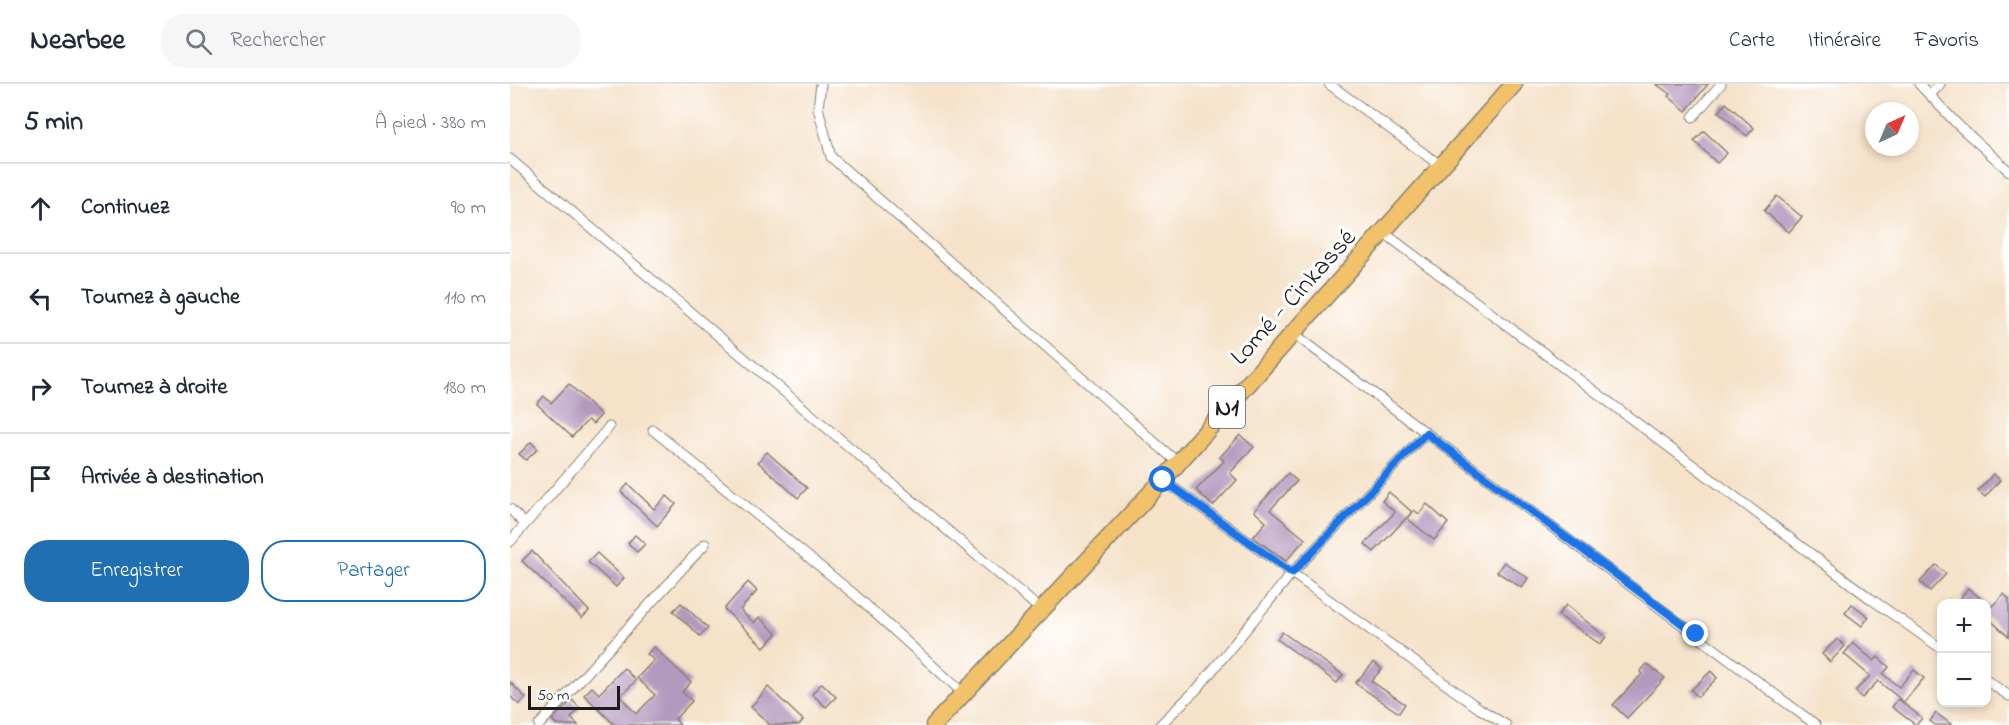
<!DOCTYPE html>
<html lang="fr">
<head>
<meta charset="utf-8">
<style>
  :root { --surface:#fff; --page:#f6f6f7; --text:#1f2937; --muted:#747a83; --line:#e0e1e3; --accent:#1f6fb2 }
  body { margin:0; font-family:"Indie Flower",sans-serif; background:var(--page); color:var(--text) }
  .controls { position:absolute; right:18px; bottom:18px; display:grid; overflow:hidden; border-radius:12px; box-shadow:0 3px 9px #0003 }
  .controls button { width:54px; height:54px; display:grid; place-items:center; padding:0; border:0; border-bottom:2px solid var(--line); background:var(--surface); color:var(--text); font:30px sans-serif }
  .compass { position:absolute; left:1355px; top:18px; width:54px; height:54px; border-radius:50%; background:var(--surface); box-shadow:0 3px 9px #0003; rotate:44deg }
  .scale { position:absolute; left:18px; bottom:15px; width:92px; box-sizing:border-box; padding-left:6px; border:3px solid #1c1c1c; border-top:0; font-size:16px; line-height:21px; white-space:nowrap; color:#1c1c1c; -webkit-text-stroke:4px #fff; paint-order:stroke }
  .stop { position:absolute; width:18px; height:18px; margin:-14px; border:4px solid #1a73e8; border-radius:50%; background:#fff }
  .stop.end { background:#1a73e8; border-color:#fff; box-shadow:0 2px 6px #0008 }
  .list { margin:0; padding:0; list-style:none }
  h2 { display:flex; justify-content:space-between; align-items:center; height:78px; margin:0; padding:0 24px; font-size:26px }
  h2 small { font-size:20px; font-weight:400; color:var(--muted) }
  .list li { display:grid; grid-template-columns:39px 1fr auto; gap:18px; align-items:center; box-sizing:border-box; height:90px; padding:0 24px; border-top:2px solid var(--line) }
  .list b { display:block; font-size:22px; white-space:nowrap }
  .list em { font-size:20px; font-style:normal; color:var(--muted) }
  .actions { display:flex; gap:12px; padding:18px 24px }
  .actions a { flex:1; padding:14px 0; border:2px solid var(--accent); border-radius:24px; text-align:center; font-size:21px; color:var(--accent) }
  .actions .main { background:var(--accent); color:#fff }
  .icon { flex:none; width:33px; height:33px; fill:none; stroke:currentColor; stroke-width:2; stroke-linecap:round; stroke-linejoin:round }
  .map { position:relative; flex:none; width:1499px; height:641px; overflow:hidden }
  header { display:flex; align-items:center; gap:36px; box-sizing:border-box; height:84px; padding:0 30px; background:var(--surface); border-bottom:2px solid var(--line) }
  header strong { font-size:28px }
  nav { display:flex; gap:33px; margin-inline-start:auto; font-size:21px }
  .search { width:420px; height:54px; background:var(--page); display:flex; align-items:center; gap:15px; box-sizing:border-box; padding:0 21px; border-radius:24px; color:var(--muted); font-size:22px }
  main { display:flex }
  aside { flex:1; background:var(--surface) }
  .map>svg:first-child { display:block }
  .building { fill:#b499bf }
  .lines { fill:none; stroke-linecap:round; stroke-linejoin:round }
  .street-casing { stroke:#887f72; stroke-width:11 }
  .highway-casing { stroke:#887f72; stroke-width:19 }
  .street { stroke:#fff; stroke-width:9 }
  .highway { stroke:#f2c26a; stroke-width:16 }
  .route { stroke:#1a73e8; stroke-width:8 }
  .labels { text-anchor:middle; stroke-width:6; stroke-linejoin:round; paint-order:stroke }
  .shield { fill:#fff; stroke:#606060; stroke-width:1.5 }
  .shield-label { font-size:24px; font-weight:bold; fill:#1c1c1c }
  .street-label { font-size:26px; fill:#1c1c1c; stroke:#fff }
</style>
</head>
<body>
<header>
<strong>Nearbee</strong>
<div class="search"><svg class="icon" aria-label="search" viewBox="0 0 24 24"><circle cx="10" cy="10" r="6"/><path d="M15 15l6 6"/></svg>Rechercher</div>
<nav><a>Carte</a><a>Itinéraire</a><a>Favoris</a></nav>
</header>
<main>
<aside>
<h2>5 min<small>À pied · 380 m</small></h2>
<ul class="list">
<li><svg class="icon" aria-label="ahead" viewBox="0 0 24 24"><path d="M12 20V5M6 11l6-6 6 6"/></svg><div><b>Continuez</b></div><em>90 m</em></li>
<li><svg class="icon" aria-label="left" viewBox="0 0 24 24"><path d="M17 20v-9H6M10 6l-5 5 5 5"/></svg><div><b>Tournez à gauche</b></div><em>110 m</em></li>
<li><svg class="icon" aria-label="right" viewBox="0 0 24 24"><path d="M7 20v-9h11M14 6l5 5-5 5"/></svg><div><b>Tournez à droite</b></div><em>180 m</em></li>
<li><svg class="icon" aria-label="arrive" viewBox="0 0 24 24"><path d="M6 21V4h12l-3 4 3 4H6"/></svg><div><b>Arrivée à destination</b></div></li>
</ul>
<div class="actions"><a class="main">Enregistrer</a><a>Partager</a></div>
</aside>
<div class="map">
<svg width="1499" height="641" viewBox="0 0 1499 641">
  <rect width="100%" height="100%" fill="#fff"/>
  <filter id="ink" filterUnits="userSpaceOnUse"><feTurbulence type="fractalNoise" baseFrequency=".0167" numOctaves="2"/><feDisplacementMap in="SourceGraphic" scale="12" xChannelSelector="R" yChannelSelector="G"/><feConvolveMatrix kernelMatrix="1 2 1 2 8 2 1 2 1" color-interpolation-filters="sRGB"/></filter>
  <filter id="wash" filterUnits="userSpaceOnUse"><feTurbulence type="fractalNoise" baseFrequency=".008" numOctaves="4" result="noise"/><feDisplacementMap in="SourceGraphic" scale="24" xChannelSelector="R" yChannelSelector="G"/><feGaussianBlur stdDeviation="1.35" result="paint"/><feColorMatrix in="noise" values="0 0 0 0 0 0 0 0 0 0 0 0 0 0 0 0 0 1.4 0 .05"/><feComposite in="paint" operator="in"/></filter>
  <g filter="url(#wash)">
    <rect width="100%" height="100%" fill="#f5e2c9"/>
    <g id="blocks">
      <g class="building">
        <path d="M1146,0H1198L1176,27L1158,12L1160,10Z"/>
        <path d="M1216,19L1244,44L1237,52L1209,28Z"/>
        <path d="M1194,47L1217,69L1207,79L1184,57Z"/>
        <path d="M1267,112L1292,133L1279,148L1254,127Z"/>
        <path d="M59,300L91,331L83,340L78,336L62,353L27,320L34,312L41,319Z"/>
        <path d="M730,351L744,363L720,389L727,396L703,422L686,406L714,377L710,373Z"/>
        <path d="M21,358L28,365L16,376L9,370Z"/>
        <path d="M257,368L297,404L288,414L248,378Z"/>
        <path d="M778,389L787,397L760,426L795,455L776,477L743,453L756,438L744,427Z"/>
        <path d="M1483,390L1490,396L1475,413L1468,407Z"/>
        <path d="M118,400L144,425L157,412L166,420L147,442L111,408Z"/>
        <path d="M879,408L902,428L864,468L855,460L885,428L872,417Z"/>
        <path d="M917,420L938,439L924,456L898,435L904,426L909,430Z"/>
        <path d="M125,451L135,460L127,468L118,459Z"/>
        <path d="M22,467L79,527L72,534L12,477Z"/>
        <path d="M87,469L114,494L106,503L78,478Z"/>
        <path d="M994,478L1018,494L1012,504L987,488Z"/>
        <path d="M1426,481L1436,490L1420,507L1410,498Z"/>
        <path d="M238,498L247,507L230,526L244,539L249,533L267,550L254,563L214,525Z"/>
        <path d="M1458,504L1481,523L1494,510L1499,515V553L1476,532V519H1459L1451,513Z"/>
        <path d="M171,519L198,544L190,552L163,527Z"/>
        <path d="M1342,520L1359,533L1352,542L1335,529Z"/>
        <path d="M1056,521L1096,553L1090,560L1048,531Z"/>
        <path d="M772,548L833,591L827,599L767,555Z"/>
        <path d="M1327,555L1335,562L1320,578L1312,570Z"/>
        <path d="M1343,559L1364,577L1368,573L1379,583L1373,590L1389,603L1404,586L1414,594L1394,618L1368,597L1352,614L1345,607L1360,592L1334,570Z"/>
        <path d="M144,563L181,598L172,608L182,617L165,635L170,641H105L74,611L82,603L89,610L114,584L126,597L110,612L126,630L145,611L127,594L144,576L137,570Z"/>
        <path d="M864,578L872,585L861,597L895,620L889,629L845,599Z"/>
        <path d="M1137,580L1155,594L1117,634L1103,621L1132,590L1130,588Z"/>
        <path d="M1201,587L1207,594L1188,613L1181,606Z"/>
        <path d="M0,598L16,614L9,621L0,612Z"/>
        <path d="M312,599L326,613L316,623L302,610Z"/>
        <path d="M258,603L293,636L289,641H260L241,623Z"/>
        <path d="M1388,615L1412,634L1406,641L1382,623Z"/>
        <path d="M62,616L70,624L61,634L68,641H47L42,636Z"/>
        <path d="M1426,629L1442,641H1425L1420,637Z"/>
      </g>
    </g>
  </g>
  <g filter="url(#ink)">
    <use href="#blocks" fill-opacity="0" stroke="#887f72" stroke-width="1.5"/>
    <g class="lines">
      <defs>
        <g id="street">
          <path d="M311,0L308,24L321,73L668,379"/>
          <path d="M819,0L931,82"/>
          <path d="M1409,0L1448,41L1499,87"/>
          <path d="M1420,11L1430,0"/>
          <path d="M1183,33L1211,0"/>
          <path d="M0,75L530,525"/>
          <path d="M873,148L1361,515L1432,565"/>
          <path d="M783,249L1306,641"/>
          <path d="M143,346L345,511L453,609"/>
          <path d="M653,396L970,625L996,641"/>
          <path d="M0,425L15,440"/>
          <path d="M0,458L99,343"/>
          <path d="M1476,596L1499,612"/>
          <path d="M29,641L195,460"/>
          <path d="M650,641L688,604L782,489L916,349"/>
        </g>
        <path id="highway" d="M424,641L653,396L1004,0"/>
      </defs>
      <use href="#street" class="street-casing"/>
      <use href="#highway" class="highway-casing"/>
      <use href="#street" class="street"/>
      <use href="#highway" class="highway"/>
    </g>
  </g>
  <g class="lines" filter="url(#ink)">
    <path class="route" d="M653,396L782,489L916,349L1186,550"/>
  </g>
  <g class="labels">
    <rect class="shield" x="699" y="302" width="36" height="42" rx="4.5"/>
    <g class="shield-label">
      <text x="717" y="331">N1</text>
    </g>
    <g class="street-label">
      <text transform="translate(782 212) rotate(-48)" y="9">Lomé - Cinkassé</text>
    </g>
  </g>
</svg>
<div class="controls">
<button>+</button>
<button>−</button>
</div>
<svg class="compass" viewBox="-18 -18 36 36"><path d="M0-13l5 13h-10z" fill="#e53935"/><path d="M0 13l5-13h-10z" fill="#747a83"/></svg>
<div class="scale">50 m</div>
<div class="stop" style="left:653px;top:396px"></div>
<div class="stop end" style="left:1186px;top:550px"></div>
</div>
</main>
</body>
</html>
